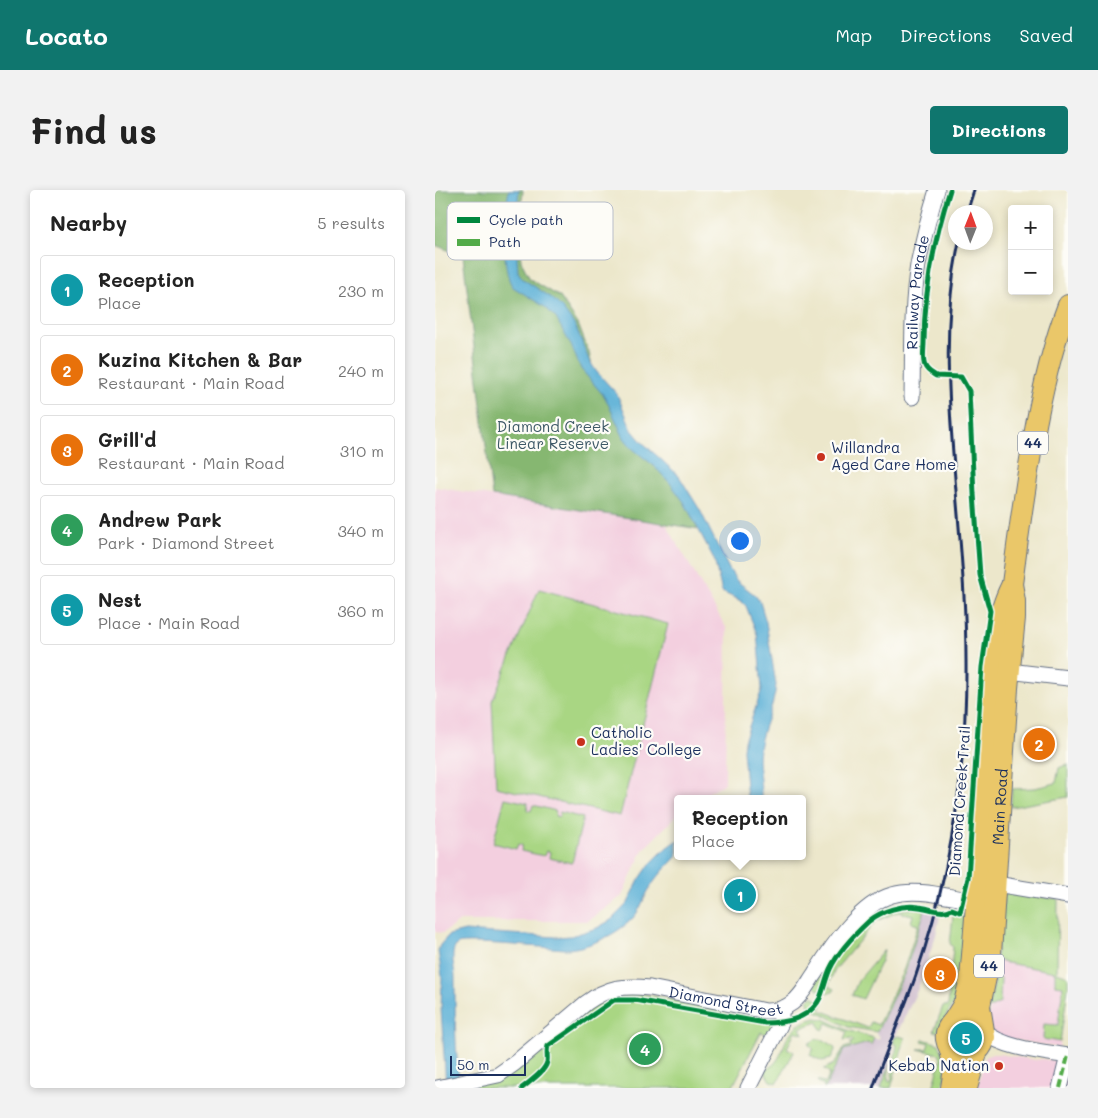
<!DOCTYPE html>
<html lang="en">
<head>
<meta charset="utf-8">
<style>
  :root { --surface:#fff; --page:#f2f2f2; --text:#222; --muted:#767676; --line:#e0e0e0; --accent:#0f766e }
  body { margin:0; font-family:Mali,sans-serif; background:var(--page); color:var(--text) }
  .controls { position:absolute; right:15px; top:15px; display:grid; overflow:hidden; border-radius:5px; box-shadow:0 2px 8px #0003 }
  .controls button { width:45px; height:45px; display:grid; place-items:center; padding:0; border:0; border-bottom:1px solid var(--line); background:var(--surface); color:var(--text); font:25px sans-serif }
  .compass { position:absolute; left:513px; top:15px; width:45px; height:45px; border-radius:50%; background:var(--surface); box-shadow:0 2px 8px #0003; rotate:1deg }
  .scale { position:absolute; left:15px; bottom:12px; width:76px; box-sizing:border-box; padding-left:5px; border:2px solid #1b2f5e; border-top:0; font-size:14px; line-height:18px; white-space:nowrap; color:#1b2f5e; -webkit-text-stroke:4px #fdfcf7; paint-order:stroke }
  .you { position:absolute; left:304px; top:350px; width:18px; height:18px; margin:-12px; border:4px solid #fff; border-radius:50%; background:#1a73e8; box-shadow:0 0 0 8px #1a73e833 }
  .badge { display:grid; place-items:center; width:32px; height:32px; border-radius:50%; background:var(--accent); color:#fff; font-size:16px; font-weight:700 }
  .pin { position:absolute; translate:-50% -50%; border:2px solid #fff; box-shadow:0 1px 5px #0006 }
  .popup { position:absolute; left:239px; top:605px; width:132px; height:65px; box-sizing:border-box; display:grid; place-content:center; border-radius:5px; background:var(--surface); filter:drop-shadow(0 1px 4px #0005); font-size:16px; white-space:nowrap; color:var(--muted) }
  .popup b { font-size:19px; color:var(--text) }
  .popup::after { content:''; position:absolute; left:50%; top:100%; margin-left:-10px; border:10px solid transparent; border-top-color:var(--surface) }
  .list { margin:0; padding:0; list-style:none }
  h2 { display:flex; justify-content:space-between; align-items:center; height:65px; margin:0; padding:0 20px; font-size:21px }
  h2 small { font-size:16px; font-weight:400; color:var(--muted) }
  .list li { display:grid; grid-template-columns:32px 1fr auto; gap:15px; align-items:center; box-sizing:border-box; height:70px; margin:0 10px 10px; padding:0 10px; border:1px solid var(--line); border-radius:5px }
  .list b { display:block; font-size:19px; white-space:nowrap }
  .list p { margin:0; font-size:16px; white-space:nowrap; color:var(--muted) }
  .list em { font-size:16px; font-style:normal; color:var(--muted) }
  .map { position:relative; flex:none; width:633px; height:898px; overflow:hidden; border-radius:5px }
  header { display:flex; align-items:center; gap:30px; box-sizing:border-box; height:70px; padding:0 25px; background:var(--accent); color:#fff }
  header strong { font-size:24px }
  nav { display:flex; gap:28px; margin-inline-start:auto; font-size:18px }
  .intro { display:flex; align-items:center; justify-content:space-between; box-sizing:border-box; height:120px; padding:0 30px }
  h1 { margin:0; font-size:35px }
  .button { padding:12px 22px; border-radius:5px; background:var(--accent); color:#fff; font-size:18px; font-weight:700 }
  main { display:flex; gap:30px; padding:0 30px }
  aside { flex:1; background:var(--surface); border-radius:5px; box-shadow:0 2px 8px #0003 }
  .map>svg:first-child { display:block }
  .built { fill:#f3cfdf }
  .industrial { fill:#cfbdce }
  .green { fill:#a9d683; stroke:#628270 }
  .forest { fill:#86b771; stroke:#507368 }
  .water { fill:#59afd6; stroke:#3a6f9a }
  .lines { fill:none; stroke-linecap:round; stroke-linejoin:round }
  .minor-casing { stroke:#646f84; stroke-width:17 }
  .major-casing { stroke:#646f84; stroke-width:22 }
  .minor { stroke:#fff; stroke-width:15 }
  .major { stroke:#eac769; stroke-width:20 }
  .rail { stroke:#1b2f5e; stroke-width:3 }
  .quiet { stroke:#52ab49; stroke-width:4; stroke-dasharray:8 4; stroke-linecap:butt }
  .cycleway-casing { stroke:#fdfcf7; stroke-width:8 }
  .cycleway { stroke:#00873e; stroke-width:5 }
  .poi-dot { fill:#c8321e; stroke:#fdfcf7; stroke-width:2 }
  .labels { text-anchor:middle; stroke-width:4.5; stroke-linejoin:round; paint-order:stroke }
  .shield { fill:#fdfcf7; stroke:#5f6c8c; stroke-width:1 }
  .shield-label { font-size:14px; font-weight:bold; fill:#1b2f5e }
  .street-label { font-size:15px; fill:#1b2f5e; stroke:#fdfcf7 }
  .park-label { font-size:15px; fill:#3e5967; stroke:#fdfcf7 }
  .poi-label { font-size:15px; fill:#1b2f5e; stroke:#fdfcf7; text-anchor:start }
  .key { fill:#fdfcf7; stroke:#b9bec9; stroke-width:1 }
  .key-label { font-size:14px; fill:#1b2f5e }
</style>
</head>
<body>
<header>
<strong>Locato</strong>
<nav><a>Map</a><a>Directions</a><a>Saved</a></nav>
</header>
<div class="intro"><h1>Find us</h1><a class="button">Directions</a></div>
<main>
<aside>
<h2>Nearby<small>5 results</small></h2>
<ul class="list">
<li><span class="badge" style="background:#0f9aa8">1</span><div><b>Reception</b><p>Place</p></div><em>230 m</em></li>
<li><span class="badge" style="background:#e8710a">2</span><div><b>Kuzina Kitchen &amp; Bar</b><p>Restaurant · Main Road</p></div><em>240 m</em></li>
<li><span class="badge" style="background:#e8710a">3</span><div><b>Grill'd</b><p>Restaurant · Main Road</p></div><em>310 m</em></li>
<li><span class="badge" style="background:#2e9e5b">4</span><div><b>Andrew Park</b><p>Park · Diamond Street</p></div><em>340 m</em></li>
<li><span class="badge" style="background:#0f9aa8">5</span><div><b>Nest</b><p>Place · Main Road</p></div><em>360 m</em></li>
</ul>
</aside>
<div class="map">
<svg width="633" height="898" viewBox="0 0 633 898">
  <rect width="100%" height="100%" fill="#fdfcf7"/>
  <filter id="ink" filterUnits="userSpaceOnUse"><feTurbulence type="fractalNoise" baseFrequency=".02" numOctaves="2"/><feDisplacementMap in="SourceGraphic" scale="10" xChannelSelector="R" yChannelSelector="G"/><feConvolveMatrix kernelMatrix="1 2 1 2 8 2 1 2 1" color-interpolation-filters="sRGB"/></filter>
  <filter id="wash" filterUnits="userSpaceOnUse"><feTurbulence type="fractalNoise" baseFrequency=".0096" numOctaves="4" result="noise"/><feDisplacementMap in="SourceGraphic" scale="20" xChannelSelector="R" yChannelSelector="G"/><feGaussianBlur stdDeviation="1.12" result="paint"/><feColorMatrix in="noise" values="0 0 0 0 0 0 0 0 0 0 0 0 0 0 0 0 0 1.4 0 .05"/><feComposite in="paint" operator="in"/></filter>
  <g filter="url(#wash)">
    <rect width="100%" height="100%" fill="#ece7cb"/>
    <g class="built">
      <path d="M0,297L231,334L292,439L290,593L263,609H242V625L208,660L187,706L153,731H25L8,743L0,742Z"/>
      <path d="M623,709L622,782L633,786V798L624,858L569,848L558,843L553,833L561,768Z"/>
      <path d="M555,864H563L601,870L607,869L633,872V898H542L550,868Z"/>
    </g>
    <path class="industrial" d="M490,720L504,722V724L505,725L501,745L482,801L456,856L459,857L458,863H456L455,874L446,898H390L409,860L433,853L436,854L439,848L443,850L445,847L441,845L442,842L470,782Z"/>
    <g class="green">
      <path d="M104,399L233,434L185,626L61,597L57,511Z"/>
      <path d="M633,574V607L576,617L577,599L600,598L621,593L624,578Z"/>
      <path d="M70,608L93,613L92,620L96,621L98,615L121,621L120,626L124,627L125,622L148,628L137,673L114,668L115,662L111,661L109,666L86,661L87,655L83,654L81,659L58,653Z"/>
      <path d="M569,703L623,709L622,782L633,786V798L625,852L608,849L609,834L623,835L628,796L620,795V782L567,772L561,768Z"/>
      <path d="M464,713L466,720L479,718L490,720L470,782L442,842L413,837L374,817L373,810L377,806L388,812L385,820L433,838L436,832L443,835L469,779L483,735L476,733L478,725L463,722L441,731L400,780L393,796L400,799L398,802C391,804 382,800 379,794C401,764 424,719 464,713Z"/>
      <path d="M519,716L527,721L530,730L528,796L503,841L501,842L499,841L508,816H513L518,757L515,754Z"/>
      <path d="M449,760L446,771L428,809L417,805L423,791Z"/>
      <path d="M561,786L566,788V790L565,813L553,819Z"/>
      <path d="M191,801L332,828L339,835L334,845L326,842L297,898H19L61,889L156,814Z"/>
      <path d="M381,828L389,829L412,840L439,848L436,855L433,853L409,860L390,898H388L389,895L383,892V890L391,893L395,883L389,879L399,874L409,858L416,856L415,853L418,852L417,849L409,850L412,842L392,833L388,840L385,838L383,832L365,838L368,844L360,841L352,858L359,862L342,893L335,891L329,880C357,870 339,837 381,828Z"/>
      <circle cx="530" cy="847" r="10"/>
      <path d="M464,846L470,848L456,898H446L455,874L453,890L456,891L462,855L458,853L460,847Z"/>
      <path d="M381,849L389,850L399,856L400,860L396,869L387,871L375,865L378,858L373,854Z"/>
      <path d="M488,849L504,854C510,868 514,884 506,898H498L506,869L504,864L483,859H492L494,853L487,851Z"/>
    </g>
    <path class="forest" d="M0,0H88L84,46L86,71L95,89L125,107L143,134L154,162L158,181L190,237L224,269L270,340L57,306L28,66L0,55Z"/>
    <g class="water">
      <path d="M74,0H84L80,37L83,82L88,89L117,108L128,119L141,137L154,170L161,181L182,204L197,240L207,252L244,286L265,320L294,379L302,391L320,405L325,412L331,432L341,495C339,518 327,537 324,559C321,575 327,592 326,609H312L308,560L309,551L327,499L322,444L311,416L306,411L287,402L279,369L249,312L235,293L218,275L198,259L189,248L170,207L146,179L136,155L121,128L110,117L78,97C65,80 70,21 74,0Z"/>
      <path d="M242,650V666C233,676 222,686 215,698C209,707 206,719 198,728C183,744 152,759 130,759C116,758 29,750 23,754C20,756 18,761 18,764C17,772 20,780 20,787C20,824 20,861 25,898L11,896L6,819L7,786L3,761L5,755L14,745L30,741L121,747L136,746L162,738L176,730L193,713L204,690L215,674L231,658Z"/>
    </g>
  </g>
  <g filter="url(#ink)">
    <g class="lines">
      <defs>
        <g id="minor">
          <path id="s1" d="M477,207C478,163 476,118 483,75C488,50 494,25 502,0"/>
          <path d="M574,481L633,488"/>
          <path d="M561,694L633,706"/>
          <path d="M550,842C567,858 610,862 633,866"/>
          <path id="s2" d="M2,898L63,885L80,873L151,813C173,797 189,795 215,798L331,821C340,821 349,819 357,813C367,806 373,793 380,783C397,756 425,714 457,705C483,697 515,708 541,711"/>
          <path d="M313,898L346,833V819"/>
          <path d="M625,898L633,866"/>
        </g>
        <g id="major">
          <path d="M516,834L529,813L535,788C542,713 546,639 551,564C554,513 553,441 576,396"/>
          <path id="s3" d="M548,838C537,820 508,827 511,849C515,873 547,871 550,847L545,816L556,764L573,498L580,428V411L577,394C583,347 590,299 598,251C606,206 616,159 633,115"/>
          <path d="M514,856L519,879L516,898"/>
          <path d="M532,898L542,863"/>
        </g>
      </defs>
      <use href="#minor" class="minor-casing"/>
      <use href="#major" class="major-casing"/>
      <use href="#minor" class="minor"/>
      <use href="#major" class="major"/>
      <g class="rail">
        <path d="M532,22L539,0"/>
        <path d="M438,898C451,860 468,823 481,785C516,684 532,577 531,470C531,406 524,341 519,276C513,201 508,127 524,52"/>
      </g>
      <path class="quiet" d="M625,898L633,866"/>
      <defs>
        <path id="cycleway" d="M87,898C94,892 110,882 112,872C113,866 111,862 113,856L179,810H200L330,833C351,833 375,829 385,808C389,798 391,788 395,779C403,762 420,744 434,731C446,721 468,714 484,717C495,718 507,725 517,719L525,722L533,688L547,477L555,421L545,385L539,304L534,201L526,187L501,186C497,183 492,181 490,176C487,170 489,159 489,153C489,100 499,50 515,0"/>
      </defs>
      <use href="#cycleway" class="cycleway-casing"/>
      <use href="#cycleway" class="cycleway"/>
    </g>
  </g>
  <g class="poi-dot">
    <circle cx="386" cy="267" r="5"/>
    <circle cx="146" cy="552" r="5"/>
    <circle cx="564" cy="876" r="5"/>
  </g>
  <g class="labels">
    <g class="shield">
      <rect x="583" y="241.5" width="30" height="23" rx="4"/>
      <rect x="539" y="764.5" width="30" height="23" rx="4"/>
    </g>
    <g class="shield-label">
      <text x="598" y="258">44</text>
      <text x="554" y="781">44</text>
    </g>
    <g class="street-label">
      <text dy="5" stroke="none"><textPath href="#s1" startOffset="105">Railway Parade</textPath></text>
      <text transform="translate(525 611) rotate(-86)" y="5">Diamond Creek Trail</text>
      <text dy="5" stroke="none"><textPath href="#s3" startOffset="344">Main Road</textPath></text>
      <text dy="5" stroke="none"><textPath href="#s2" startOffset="321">Diamond Street</textPath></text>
    </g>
    <g class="park-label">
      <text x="118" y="242">Diamond Creek<tspan x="118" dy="17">Linear Reserve</tspan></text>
    </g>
    <g class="poi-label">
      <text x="396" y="263">Willandra<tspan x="396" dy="17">Aged Care Home</tspan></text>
      <text x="156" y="548">Catholic<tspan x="156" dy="17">Ladies' College</tspan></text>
      <text x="554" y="881" text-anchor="end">Kebab Nation</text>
    </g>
  </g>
  <rect x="12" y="12" width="166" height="58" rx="8" class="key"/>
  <rect x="22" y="27" width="23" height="6" fill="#00873e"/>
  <rect x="22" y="49" width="23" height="7" fill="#52ab49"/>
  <g class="key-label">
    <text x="54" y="35">Cycle path</text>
    <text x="54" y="57">Path</text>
  </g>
</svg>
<div class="controls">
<button>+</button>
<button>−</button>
</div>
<svg class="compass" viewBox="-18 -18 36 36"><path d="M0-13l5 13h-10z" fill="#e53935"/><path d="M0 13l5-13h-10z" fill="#767676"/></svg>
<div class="scale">50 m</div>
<div class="you"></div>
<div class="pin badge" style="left:305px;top:705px;background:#0f9aa8">1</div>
<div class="popup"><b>Reception</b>Place</div>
<div class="pin badge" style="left:604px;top:554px;background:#e8710a">2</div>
<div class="pin badge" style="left:505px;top:784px;background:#e8710a">3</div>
<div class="pin badge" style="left:210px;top:859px;background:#2e9e5b">4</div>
<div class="pin badge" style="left:531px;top:848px;background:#0f9aa8">5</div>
</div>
</main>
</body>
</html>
